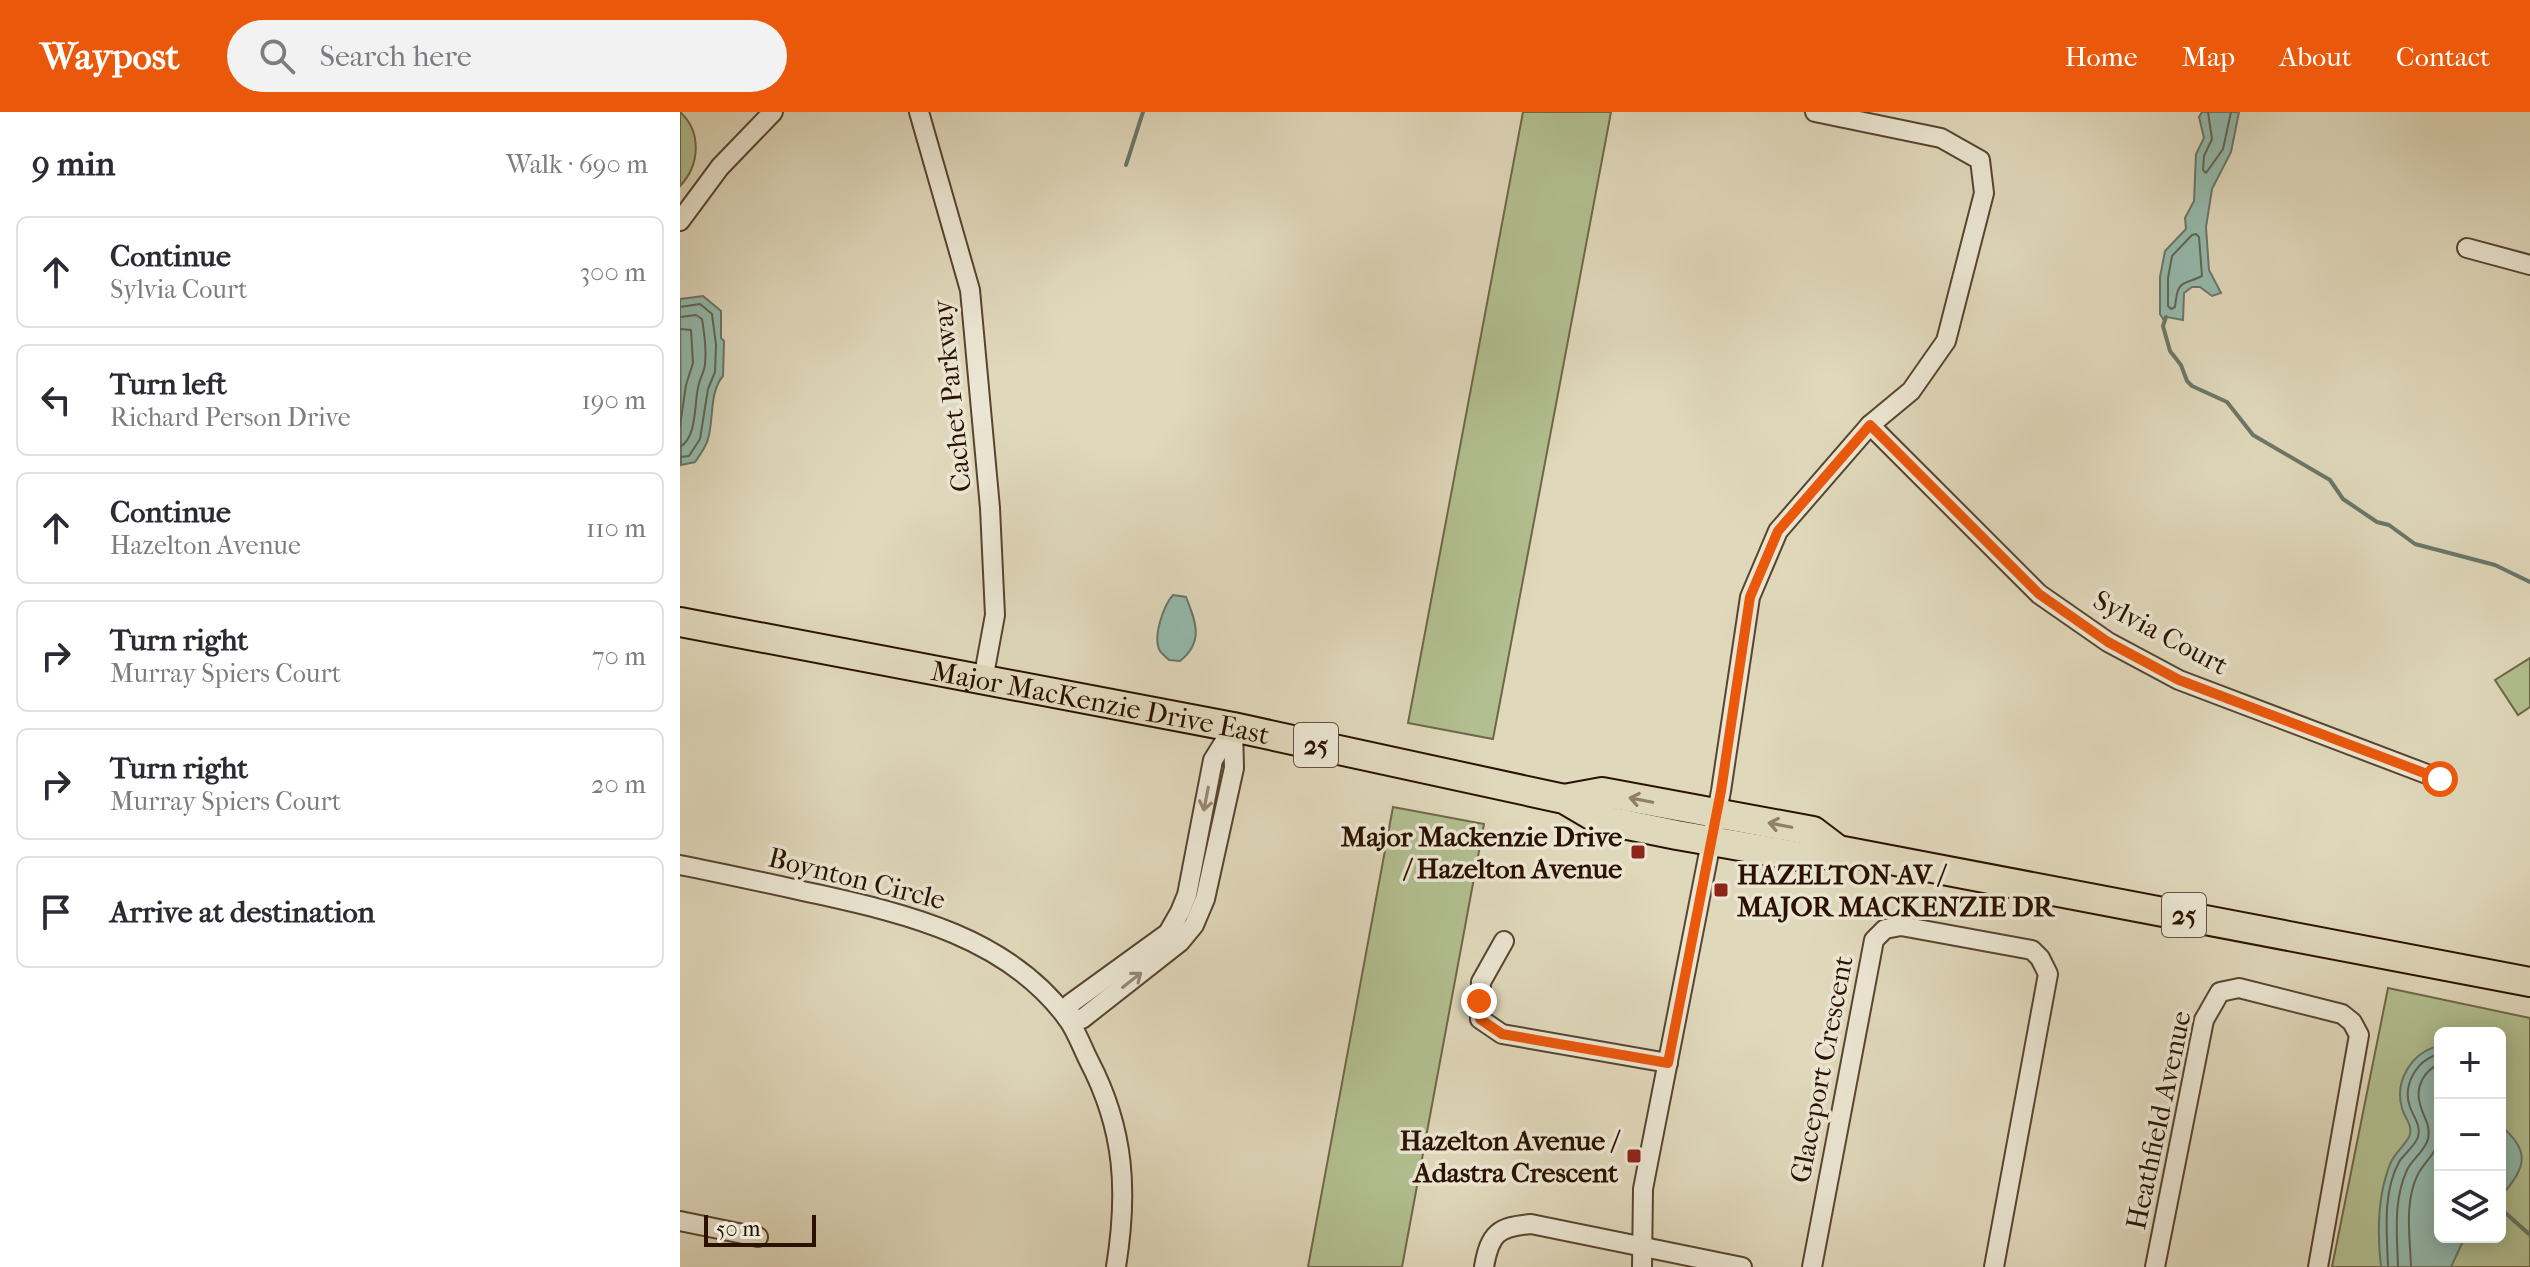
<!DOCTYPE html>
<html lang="en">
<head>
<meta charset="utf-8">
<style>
  :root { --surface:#fff; --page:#f2f2f3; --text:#2b2b33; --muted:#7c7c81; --line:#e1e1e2; --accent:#ea580c }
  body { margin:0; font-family:"IM FELL French Canon",serif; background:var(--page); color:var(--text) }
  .controls { position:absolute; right:24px; bottom:24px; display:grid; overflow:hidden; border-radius:12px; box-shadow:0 4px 20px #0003 }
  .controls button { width:72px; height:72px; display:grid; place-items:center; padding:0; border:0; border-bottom:2px solid var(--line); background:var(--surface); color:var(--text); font:40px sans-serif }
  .scale { position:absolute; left:24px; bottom:20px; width:112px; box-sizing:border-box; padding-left:8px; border:4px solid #2b1200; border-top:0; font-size:22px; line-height:28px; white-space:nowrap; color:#2b1200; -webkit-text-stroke:6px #ebe6d3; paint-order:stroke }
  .stop { position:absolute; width:24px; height:24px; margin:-18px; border:6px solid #ea580c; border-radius:50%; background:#fff }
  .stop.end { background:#ea580c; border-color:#fff; box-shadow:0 2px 8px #0008 }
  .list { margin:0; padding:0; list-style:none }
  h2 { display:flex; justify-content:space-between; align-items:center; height:104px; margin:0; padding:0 32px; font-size:34px }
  h2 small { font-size:26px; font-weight:400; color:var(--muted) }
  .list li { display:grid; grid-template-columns:52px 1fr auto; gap:24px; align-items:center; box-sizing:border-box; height:112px; margin:0 16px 16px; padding:0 16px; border:2px solid var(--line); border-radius:12px }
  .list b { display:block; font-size:30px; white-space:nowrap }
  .list p { margin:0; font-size:26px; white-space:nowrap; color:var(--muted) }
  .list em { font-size:26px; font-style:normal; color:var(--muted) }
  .icon { flex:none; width:44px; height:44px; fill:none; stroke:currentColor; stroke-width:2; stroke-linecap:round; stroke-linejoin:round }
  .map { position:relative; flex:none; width:1850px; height:1155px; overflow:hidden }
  header { display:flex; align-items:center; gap:48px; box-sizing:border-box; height:112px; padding:0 40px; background:var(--accent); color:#fff }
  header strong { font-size:38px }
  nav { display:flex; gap:44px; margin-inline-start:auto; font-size:28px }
  .search { width:560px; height:72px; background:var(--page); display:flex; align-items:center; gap:20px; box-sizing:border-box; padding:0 28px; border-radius:44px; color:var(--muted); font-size:30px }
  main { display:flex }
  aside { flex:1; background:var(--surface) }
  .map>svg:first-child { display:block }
  .green { fill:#b2bf90; stroke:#6e6848; stroke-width:2; fill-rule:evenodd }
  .water { fill:#94baad; stroke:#6a7768; stroke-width:2 }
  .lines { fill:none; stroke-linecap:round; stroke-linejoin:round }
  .shore { stroke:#606656; stroke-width:2 }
  .stream { stroke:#6a7768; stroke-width:4 }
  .street-casing { stroke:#58442f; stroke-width:22 }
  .primary-casing { stroke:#2b1200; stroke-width:32 }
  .street { stroke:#ebe6d3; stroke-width:18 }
  .primary { stroke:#e0d8bb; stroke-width:28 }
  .oneway { stroke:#958774 }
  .oneway2 { stroke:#8f7f67 }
  .route { stroke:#ea580c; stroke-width:10 }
  .poi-dot { fill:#8f2418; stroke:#ebe6d3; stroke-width:3 }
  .labels { text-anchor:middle; stroke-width:7; stroke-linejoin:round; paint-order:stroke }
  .shield { fill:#ebe6d3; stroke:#65523f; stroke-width:2 }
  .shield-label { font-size:26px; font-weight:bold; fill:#2b1200 }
  .street-label { font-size:28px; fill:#2b1200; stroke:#ebe6d3 }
  .poi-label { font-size:28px; font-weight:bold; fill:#2b1200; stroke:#ebe6d3; text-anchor:end }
</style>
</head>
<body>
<header>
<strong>Waypost</strong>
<div class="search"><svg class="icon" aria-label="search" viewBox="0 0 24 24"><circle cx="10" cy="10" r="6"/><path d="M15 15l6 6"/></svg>Search here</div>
<nav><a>Home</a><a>Map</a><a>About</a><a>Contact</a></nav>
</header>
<main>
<aside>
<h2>9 min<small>Walk · 690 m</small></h2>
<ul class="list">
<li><svg class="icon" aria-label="ahead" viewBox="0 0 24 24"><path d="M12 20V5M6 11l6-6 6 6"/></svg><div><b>Continue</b><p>Sylvia Court</p></div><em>300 m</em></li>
<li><svg class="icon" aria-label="left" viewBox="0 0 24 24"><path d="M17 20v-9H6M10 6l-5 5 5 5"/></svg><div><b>Turn left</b><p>Richard Person Drive</p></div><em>190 m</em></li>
<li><svg class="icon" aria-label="ahead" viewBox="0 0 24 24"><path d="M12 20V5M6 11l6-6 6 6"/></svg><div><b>Continue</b><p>Hazelton Avenue</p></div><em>110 m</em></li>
<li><svg class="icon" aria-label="right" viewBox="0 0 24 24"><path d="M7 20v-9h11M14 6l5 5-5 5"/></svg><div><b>Turn right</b><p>Murray Spiers Court</p></div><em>70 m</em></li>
<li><svg class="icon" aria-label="right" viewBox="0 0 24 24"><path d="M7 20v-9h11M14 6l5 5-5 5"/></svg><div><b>Turn right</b><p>Murray Spiers Court</p></div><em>20 m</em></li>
<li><svg class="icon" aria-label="arrive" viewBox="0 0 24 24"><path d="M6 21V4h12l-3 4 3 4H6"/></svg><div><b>Arrive at destination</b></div></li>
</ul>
</aside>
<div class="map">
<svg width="1850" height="1155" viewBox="0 0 1850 1155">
  <rect width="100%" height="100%" fill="#e0d8bb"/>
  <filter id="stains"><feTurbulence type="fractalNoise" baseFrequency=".0025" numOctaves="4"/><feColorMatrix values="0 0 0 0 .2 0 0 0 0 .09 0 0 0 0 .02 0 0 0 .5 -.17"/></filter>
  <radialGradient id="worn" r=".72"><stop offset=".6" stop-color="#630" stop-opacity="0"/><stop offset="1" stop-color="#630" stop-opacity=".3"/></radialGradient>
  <g class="green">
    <path d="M0,0C22,20 20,53 0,74Z"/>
    <path d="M843,0H931L813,627L728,611Z"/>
    <path d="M1850,546V595L1838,603L1815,568Z"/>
    <path d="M713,695L804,712L722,1155H628Z"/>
    <path d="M1708,876L1850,906V1155H1652ZM1760,921H1820V1125H1760Z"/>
  </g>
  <g class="water">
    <path d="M1522,0H1559L1551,40L1532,77L1526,115L1529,158L1541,181L1532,184L1520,175H1512L1504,181L1503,208L1487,205L1483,207L1480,202V165L1485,139L1506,117L1505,106L1514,89L1516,42L1524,26L1519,5Z"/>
    <path d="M23,184L41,199V226L44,229L43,264C29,280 34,307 28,327C26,335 20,343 15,350L1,353L0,187Z"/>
    <path d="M493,483L506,485C516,510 524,530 500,549L489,548C488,547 480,540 480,539C472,525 484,493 493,483Z"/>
    <path d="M1759,934L1760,1125H1785L1771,1155H1701C1697,1120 1697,1083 1711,1050C1715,1041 1724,1034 1729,1025C1734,1013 1724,1006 1722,996C1714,969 1732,940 1759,934Z"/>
    <path d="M1820,1013C1850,1038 1848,1055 1820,1085Z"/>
  </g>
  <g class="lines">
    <g class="shore">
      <path d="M1528,0L1532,27L1524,44L1523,58L1526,61L1543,37L1551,0"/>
      <path d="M1516,122L1519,125L1522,164C1502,174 1498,166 1495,195L1491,197L1488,194V166L1492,144L1512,123Z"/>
      <path d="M0,195L20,192L32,202L36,233L35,260L28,277L20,327L9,344L0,345"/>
      <path d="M0,205L16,203L22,207C24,220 27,237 25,251C25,260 19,267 18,276C14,294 17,325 0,335"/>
      <path d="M0,217L11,218L13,251L6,273L0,314"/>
      <path d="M1708,1155C1707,1122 1702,1081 1719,1050C1724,1042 1735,1034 1738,1025C1741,1013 1734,1006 1730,995C1722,973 1737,947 1760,942"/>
      <path d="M1718,1155C1717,1123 1713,1088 1727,1058C1732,1047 1745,1039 1748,1027C1751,1012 1743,1005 1740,992C1735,975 1744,958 1760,952"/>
      <path d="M1731,1155C1730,1125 1724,1090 1738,1062C1746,1048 1757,1041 1760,1024"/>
    </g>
    <g class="stream">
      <path d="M446,53L463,0"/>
      <path d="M1486,205L1483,214L1490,239L1501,253L1507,269L1512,274L1547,290L1573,323L1650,368L1663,387L1697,410L1709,413L1735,432L1815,453L1850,470"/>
      <path d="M1820,1096L1850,1123"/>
    </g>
    <defs>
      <g id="street">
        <path d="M239,0L290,178L310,396L315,503L303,568"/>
        <path d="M0,109L40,55L93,0"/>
        <path d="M1787,136L1850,153"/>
        <path d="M1190,313L1359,482L1428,530L1499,568L1760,667"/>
        <path d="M0,753C46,762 91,772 137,782C228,802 328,826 387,906C396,918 402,935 409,949C445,1018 448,1080 436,1155"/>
        <path d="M824,829L801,870L800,907L822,922L988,951"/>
        <path d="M387,906L402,907L500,830L514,813L525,787L554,656L553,615"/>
        <path d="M387,906L390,892L488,821L500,800L507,783L533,648L553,616"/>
        <path d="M0,1109L78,1125"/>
        <path d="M804,1155C810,1121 818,1115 851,1112L1062,1155"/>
        <path d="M962,1155L963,1077L968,1051L1041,679L1070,485L1098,419L1190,313L1231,279L1266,229L1304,81L1300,48L1261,26L1135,0"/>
        <path d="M1132,1155L1194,828L1205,817L1221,814L1352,838L1360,846L1368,862L1314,1155"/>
        <path d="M1475,1155L1524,908L1540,880L1559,876L1662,902L1672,910L1679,923L1638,1155"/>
      </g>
      <g id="primary">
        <path id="s1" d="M0,510L553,615L884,687L918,707L997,723L1129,746L1158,738"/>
        <path d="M884,687L922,680L1133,719L1158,738L1850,870"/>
      </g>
    </defs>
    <use href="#street" class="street-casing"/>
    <use href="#primary" class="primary-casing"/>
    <use href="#street" class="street"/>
    <use href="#primary" class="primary"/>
  </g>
  <defs><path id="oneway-shaft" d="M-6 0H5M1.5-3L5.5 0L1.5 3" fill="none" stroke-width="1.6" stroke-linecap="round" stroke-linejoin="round" transform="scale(2)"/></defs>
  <g class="oneway">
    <use href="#oneway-shaft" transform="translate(526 687) rotate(101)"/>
    <use href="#oneway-shaft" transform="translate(452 868) rotate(-38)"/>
  </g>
  <g class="oneway2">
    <use href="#oneway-shaft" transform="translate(961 688) rotate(-169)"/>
    <use href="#oneway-shaft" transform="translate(1100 713) rotate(-169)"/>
  </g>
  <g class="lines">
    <path class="route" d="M799,889L800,907L822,922L988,951L1041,679L1070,485L1098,419L1190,313L1359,482L1428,530L1499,568L1760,667"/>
  </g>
  <g class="poi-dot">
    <rect x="950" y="732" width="16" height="16" rx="4"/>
    <rect x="1033" y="770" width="16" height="16" rx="4"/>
    <rect x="946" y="1036" width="16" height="16" rx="4"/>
  </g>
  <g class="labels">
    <g class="shield">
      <rect x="614" y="611" width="44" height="44" rx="6"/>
      <rect x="1482" y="781" width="44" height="44" rx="6"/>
    </g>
    <g class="shield-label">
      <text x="636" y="642">25</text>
      <text x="1504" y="812">25</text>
    </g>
    <g class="street-label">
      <text transform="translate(271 284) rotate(-96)" y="10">Cachet Parkway</text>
      <text transform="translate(1481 520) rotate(28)" y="10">Sylvia Court</text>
      <text dy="10" stroke="none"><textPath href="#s1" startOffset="428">Major MacKenzie Drive East</textPath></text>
      <text transform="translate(177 766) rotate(14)" y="10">Boynton Circle</text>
      <text transform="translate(1141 957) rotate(-79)" y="10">Glaceport Crescent</text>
      <text transform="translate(1478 1008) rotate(-78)" y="10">Heathfield Avenue</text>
    </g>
    <g class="poi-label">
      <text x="942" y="734">Major Mackenzie Drive<tspan x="942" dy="32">/ Hazelton Avenue</tspan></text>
      <text x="1057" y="772" text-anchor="start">HAZELTON AV /<tspan x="1057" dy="32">MAJOR MACKENZIE DR</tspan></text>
      <text x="938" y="1038">Hazelton Avenue /<tspan x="938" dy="32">Adastra Crescent</tspan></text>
    </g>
  </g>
  <rect width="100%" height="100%" filter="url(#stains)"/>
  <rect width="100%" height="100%" fill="url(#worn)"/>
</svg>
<div class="controls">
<button>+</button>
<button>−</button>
<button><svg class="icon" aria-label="layers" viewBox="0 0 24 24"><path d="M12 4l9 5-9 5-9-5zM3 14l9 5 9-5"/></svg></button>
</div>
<div class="scale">50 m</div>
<div class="stop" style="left:1760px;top:667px"></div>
<div class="stop end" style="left:799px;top:889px"></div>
</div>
</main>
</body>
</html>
